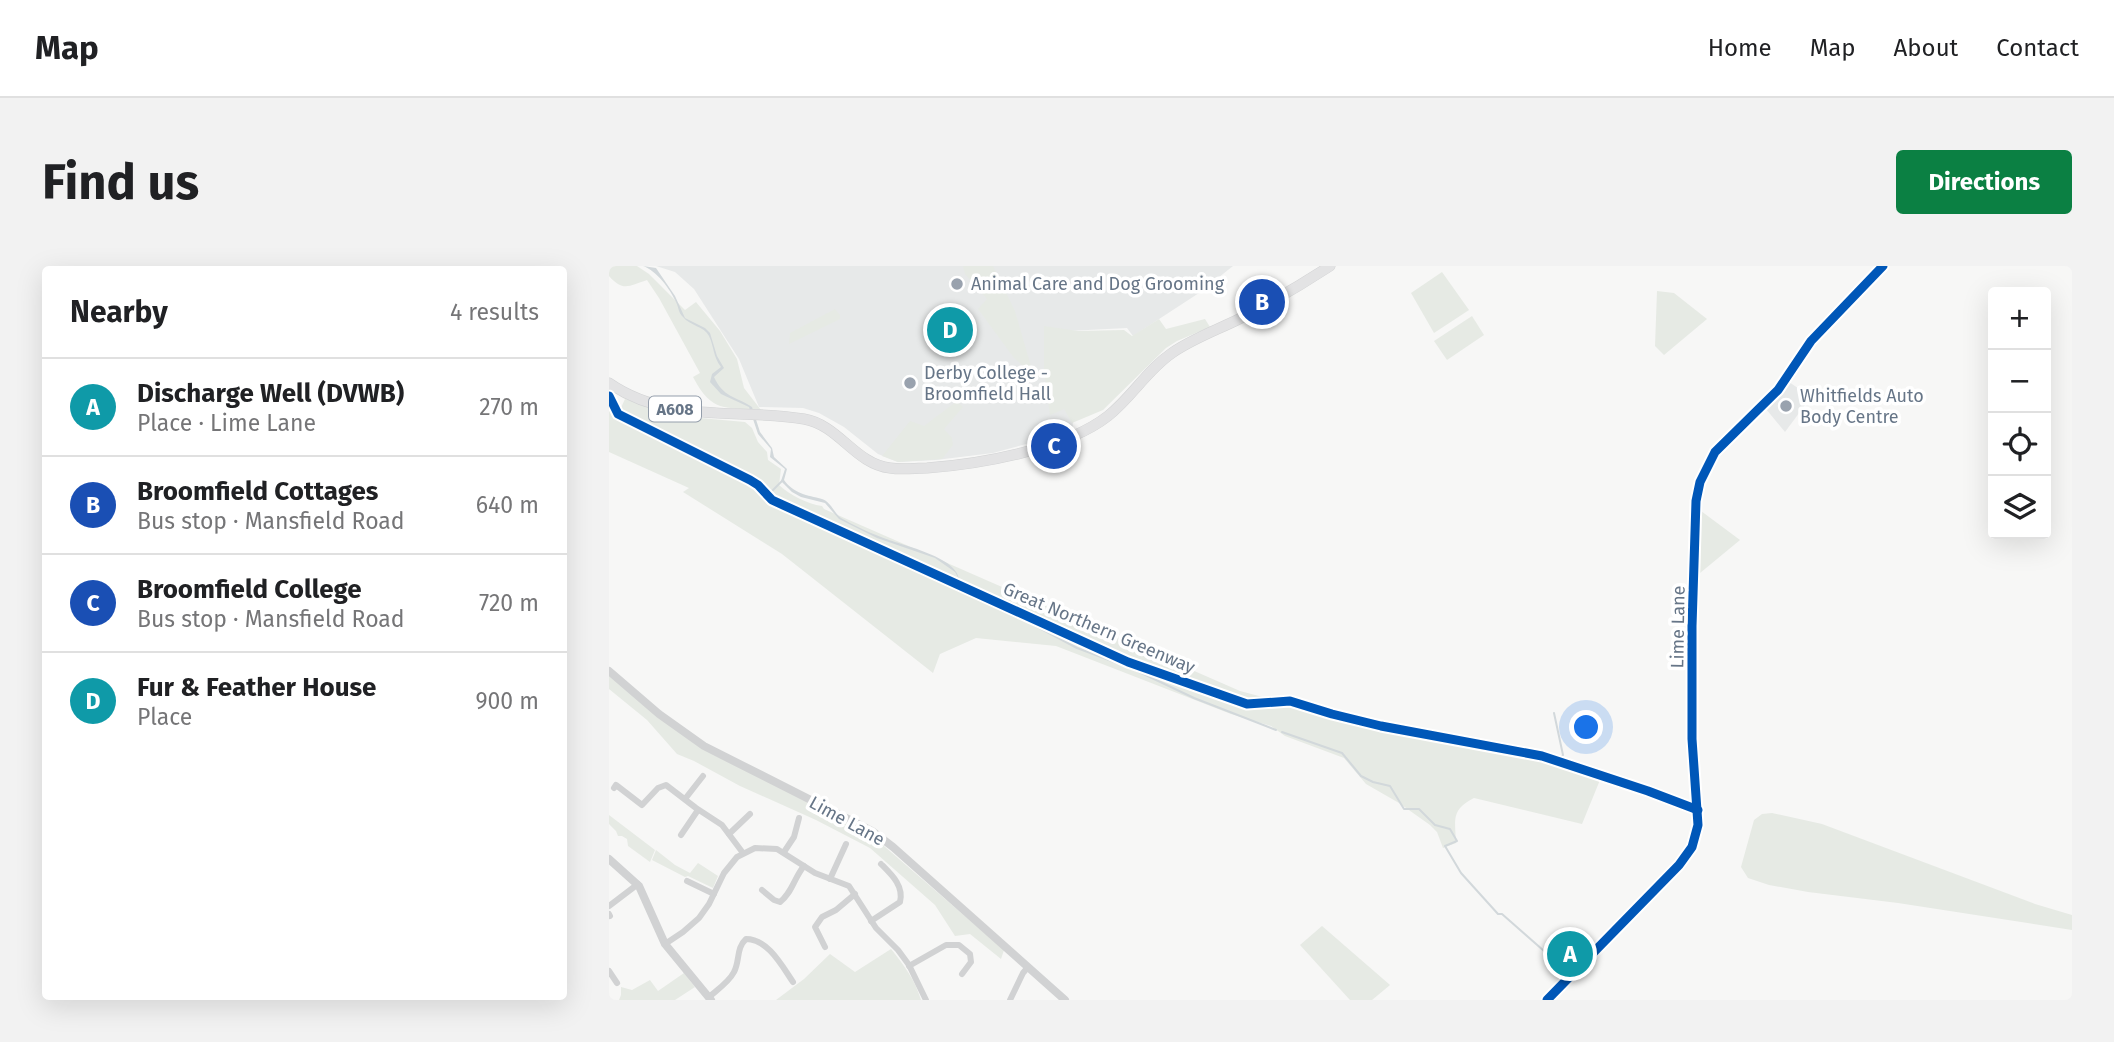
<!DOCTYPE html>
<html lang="en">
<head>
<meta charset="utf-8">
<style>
  :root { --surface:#fff; --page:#f2f2f2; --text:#202124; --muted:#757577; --line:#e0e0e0; --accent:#0b8043 }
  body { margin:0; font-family:"Fira Sans",sans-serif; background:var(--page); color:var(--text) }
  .controls { position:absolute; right:21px; top:21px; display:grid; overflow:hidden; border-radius:7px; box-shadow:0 7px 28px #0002 }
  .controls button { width:63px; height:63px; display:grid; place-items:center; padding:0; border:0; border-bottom:2px solid var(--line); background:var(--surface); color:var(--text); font:35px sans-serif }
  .you { position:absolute; left:978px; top:462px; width:24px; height:24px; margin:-18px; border:5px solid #fff; border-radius:50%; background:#1a73e8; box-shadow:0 0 0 10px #1a73e833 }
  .badge { display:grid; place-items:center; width:46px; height:46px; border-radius:50%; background:var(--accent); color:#fff; font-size:23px; font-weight:700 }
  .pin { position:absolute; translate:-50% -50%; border:4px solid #fff; box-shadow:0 2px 7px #0006 }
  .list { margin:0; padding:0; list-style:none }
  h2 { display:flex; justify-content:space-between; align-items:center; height:91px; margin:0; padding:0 28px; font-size:30px }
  h2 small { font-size:23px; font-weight:400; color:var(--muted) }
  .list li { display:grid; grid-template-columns:46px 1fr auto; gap:21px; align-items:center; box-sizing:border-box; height:98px; padding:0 28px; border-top:2px solid var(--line) }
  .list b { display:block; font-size:26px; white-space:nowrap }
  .list p { margin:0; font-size:23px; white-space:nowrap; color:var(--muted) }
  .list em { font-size:23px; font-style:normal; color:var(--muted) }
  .icon { flex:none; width:38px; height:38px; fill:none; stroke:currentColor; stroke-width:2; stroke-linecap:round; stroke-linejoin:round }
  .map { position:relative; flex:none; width:1463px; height:734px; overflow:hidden; border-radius:7px }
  header { display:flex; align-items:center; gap:42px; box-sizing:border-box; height:98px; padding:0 35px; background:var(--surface); border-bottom:2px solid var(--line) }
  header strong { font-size:33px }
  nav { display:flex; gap:38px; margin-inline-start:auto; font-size:24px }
  .intro { display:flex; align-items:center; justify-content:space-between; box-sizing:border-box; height:168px; padding:0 42px }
  h1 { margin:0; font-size:49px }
  .button { padding:18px 32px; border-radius:7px; background:var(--accent); color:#fff; font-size:24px; font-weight:700 }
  main { display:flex; gap:42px; padding:0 42px }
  aside { flex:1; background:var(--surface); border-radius:7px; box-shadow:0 7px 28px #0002 }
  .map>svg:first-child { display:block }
  .built { fill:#e7e9e9 }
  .green { fill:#e6eae4 }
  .water { fill:#d2d8db }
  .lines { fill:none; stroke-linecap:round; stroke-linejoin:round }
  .stream { stroke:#d2d8db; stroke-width:2 }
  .primary-casing { stroke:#d2d3d4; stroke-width:11 }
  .minor { stroke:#d1d2d3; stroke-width:6 }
  .tertiary { stroke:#d1d2d3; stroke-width:8 }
  .primary { stroke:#e3e3e4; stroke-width:10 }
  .cycleway-casing { stroke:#fff; stroke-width:13 }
  .cycleway { stroke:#0057b8; stroke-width:9 }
  .poi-dot { fill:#99a2ae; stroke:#fff; stroke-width:2.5 }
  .labels { text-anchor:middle; stroke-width:7; stroke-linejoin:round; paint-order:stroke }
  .shield { fill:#fff; stroke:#949eab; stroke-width:2 }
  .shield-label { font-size:16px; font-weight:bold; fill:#667587 }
  .poi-label { font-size:18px; fill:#667587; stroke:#fff; text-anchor:start }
  .street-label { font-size:18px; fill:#667587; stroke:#fff }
</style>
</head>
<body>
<header>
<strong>Map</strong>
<nav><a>Home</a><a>Map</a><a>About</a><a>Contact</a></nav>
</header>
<div class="intro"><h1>Find us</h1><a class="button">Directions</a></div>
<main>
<aside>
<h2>Nearby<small>4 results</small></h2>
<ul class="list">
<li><span class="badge" style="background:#0f9aa8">A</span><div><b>Discharge Well (DVWB)</b><p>Place · Lime Lane</p></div><em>270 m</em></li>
<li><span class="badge" style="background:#1a4fb4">B</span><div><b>Broomfield Cottages</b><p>Bus stop · Mansfield Road</p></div><em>640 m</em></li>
<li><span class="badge" style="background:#1a4fb4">C</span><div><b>Broomfield College</b><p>Bus stop · Mansfield Road</p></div><em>720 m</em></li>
<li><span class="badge" style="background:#0f9aa8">D</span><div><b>Fur &amp; Feather House</b><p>Place</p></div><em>900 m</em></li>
</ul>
</aside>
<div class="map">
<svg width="1463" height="734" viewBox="0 0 1463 734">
  <rect width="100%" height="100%" fill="#f7f7f6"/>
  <g class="built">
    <path d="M47,0H624L590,27L524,70L518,62L459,65L464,162L424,176L384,187L327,194L289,196L269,188L235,161L210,147L194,142L150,141L130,93L85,23L66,6Z"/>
    <path d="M1180,116L1202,131L1176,166L1157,143Z"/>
  </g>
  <g class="green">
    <path d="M0,0H28L40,8L76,44L87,36L111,65L128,93L135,122L152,144C115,141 103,147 84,111L91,107L50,32L38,14C20,20 14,26 0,10Z"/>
    <path d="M354,0H384L406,45L423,104L420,105L405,92L369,43L378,33L356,8Z"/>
    <path d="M833,6L860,44L825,67L802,27Z"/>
    <path d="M1048,25L1065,27L1098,53L1055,89L1046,80Z"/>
    <path d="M226,43L231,49V53L180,78L181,67Z"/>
    <path d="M863,50L875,69L838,94L825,75Z"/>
    <path d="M550,53L557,63L596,53L601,61L568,75L557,82L494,144L463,157L455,143L441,149L435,105V60L469,65L515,64L523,70Z"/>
    <path d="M16,133L80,151L136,156L143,162L149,176L158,186L159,194L172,203L170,219C181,229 198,238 213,240L215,243L631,425L753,457L933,493L991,514L973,558L865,532C842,544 846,553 847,577L834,582L828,566L821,559L790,537L757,518L735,492L676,470L662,460L622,448L447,380L367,372L331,388L324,407L173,288L74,226L80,222L0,186V137L3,144L2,149L107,195L10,146Z"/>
    <path d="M348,135L354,141L335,163L343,172L344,179L333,193L289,196L273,190L301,155L315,160Z"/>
    <path d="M1092,245L1131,274L1091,307Z"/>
    <path d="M0,408L51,452L260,567L395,684L392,693L361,668L346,670L326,639L261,582L207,554L131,520L85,495L68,488L38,454L0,423Z"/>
    <path d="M1163,547L1213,558L1426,638L1463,649V664L1289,637L1199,626L1160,619L1139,612L1132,601L1145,554L1153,548Z"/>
    <path d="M0,549L46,584L41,596L19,580L18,573L13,570H9L7,565L0,558Z"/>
    <path d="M47,584L66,599L81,607L89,597L109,610L104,622L79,610L76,611L43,594Z"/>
    <path d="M713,660L781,719L763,734H741L691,679Z"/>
    <path d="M282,683C295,699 306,714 312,734H167L195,713L221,688L246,706Z"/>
    <path d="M75,707L86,721L66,734H10L12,729V721L23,724L41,714L49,725Z"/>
  </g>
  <path class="water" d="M34,0L47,2L66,30L76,52L96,62L101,67L108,90L115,102L105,111C114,131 126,130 143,141L151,166L163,182L165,191L178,203L175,214C185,228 198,229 213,233C222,236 225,247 232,252C244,259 259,266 272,271C291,279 347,290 350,313L346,306L326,292L268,272L230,253L216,237L192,231L183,226L172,215L176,203L161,191L162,183L149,168L140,141L112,128L101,116L103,108L112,101C104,91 105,80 100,70C95,60 81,60 74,51C69,46 70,42 67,36C61,23 48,5 34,0Z"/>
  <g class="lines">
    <g class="stream">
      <path d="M160,228L174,214"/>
      <path d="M346,320L404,348L468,382L524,403L585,432L667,464"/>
      <path d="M945,447L954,489L946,500"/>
      <path d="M673,466L733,487L752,510L764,516L781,520L795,543H810L826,559L841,563L848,575L836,580L852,607L889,648H893L951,699"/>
    </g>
    <defs>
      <path id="primary" d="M0,117C59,158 130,142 195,153C230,159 246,198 281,202C293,204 306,202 318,202C372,198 457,183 499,150C523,131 538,104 563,87C583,73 608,64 630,53C661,37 692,19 721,0"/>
    </defs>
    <use href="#primary" class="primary-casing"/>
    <g class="minor">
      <path d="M5,522L7,519L33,539L49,522L57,519L87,542L113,559L134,587"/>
      <path d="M76,533L94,510"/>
      <path d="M120,568L141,548"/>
      <path d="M72,569L89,544"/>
      <path d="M175,586L185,571L190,552"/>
      <path d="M221,613L237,578"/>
      <path d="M78,615L105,628"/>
      <path d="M153,624L165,634L171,636C183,627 185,612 195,600"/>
      <path d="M0,640L29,618"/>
      <path d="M0,648L1,650"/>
      <path d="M262,655L291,636C295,620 283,609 272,598"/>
      <path d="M56,678L74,666L90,652L100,638L115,607L128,591L146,582L168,583L206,607L240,620L267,662L289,684L300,699L317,734"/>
      <path d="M216,681L206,661L213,651L227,644L246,628"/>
      <path d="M300,700L337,679H350L361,688L362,696L353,708"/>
      <path d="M0,705L8,717"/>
      <path d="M100,731C108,724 120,716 125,706C131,695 127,682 137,673C159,673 173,700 184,716"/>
      <path d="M401,734L414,707L419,701"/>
    </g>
    <g class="tertiary">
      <path d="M0,405L50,448L95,480L263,565L284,581L456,734"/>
      <path d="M0,593L30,620L56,678L102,734"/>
      <path d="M938,734L1070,599L1083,581L1089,559L1083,473V360L1087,235L1091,216L1106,186L1169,124L1202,75L1274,0"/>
    </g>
    <use href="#primary" class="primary"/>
    <defs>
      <g id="cycleway">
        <path d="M0,130L9,148L141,214L149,219L163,234L519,396L638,438L681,435L723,448L772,460L933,490L1039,525L1089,544"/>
        <path d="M938,734L1070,599L1083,581L1089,559L1083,473V360L1087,235L1091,216L1106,186L1169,124L1202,75L1274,0"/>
      </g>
    </defs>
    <use href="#cycleway" class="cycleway-casing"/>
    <use href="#cycleway" class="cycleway"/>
  </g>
  <g class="poi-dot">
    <circle cx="348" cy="18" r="7"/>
    <circle cx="301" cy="117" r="7"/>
    <circle cx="1177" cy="140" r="7"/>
  </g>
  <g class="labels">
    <rect class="shield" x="40" y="130.5" width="52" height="25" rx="5"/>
    <g class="shield-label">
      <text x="66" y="149">A608</text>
    </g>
    <g class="poi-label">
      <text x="362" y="24">Animal Care and Dog Grooming</text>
      <text x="315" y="113">Derby College -<tspan x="315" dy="21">Broomfield Hall</tspan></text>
      <text x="1191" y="136">Whitfields Auto<tspan x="1191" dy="21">Body Centre</tspan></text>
    </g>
    <g class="street-label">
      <text transform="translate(1069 361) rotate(-89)" y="6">Lime Lane</text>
      <text transform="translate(490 362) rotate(23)" y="6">Great Northern Greenway</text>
      <text transform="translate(238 555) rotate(29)" y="6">Lime Lane</text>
    </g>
  </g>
</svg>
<div class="controls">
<button>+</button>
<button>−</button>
<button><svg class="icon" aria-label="locate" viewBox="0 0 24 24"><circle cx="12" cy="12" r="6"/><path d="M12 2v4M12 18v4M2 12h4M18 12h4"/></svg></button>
<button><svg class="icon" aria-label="layers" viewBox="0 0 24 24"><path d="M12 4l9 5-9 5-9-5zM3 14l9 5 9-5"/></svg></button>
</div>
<div class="you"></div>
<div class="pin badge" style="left:961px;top:688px;background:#0f9aa8">A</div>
<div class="pin badge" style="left:653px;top:36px;background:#1a4fb4">B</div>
<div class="pin badge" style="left:445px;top:180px;background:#1a4fb4">C</div>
<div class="pin badge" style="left:341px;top:64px;background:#0f9aa8">D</div>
</div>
</main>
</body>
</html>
